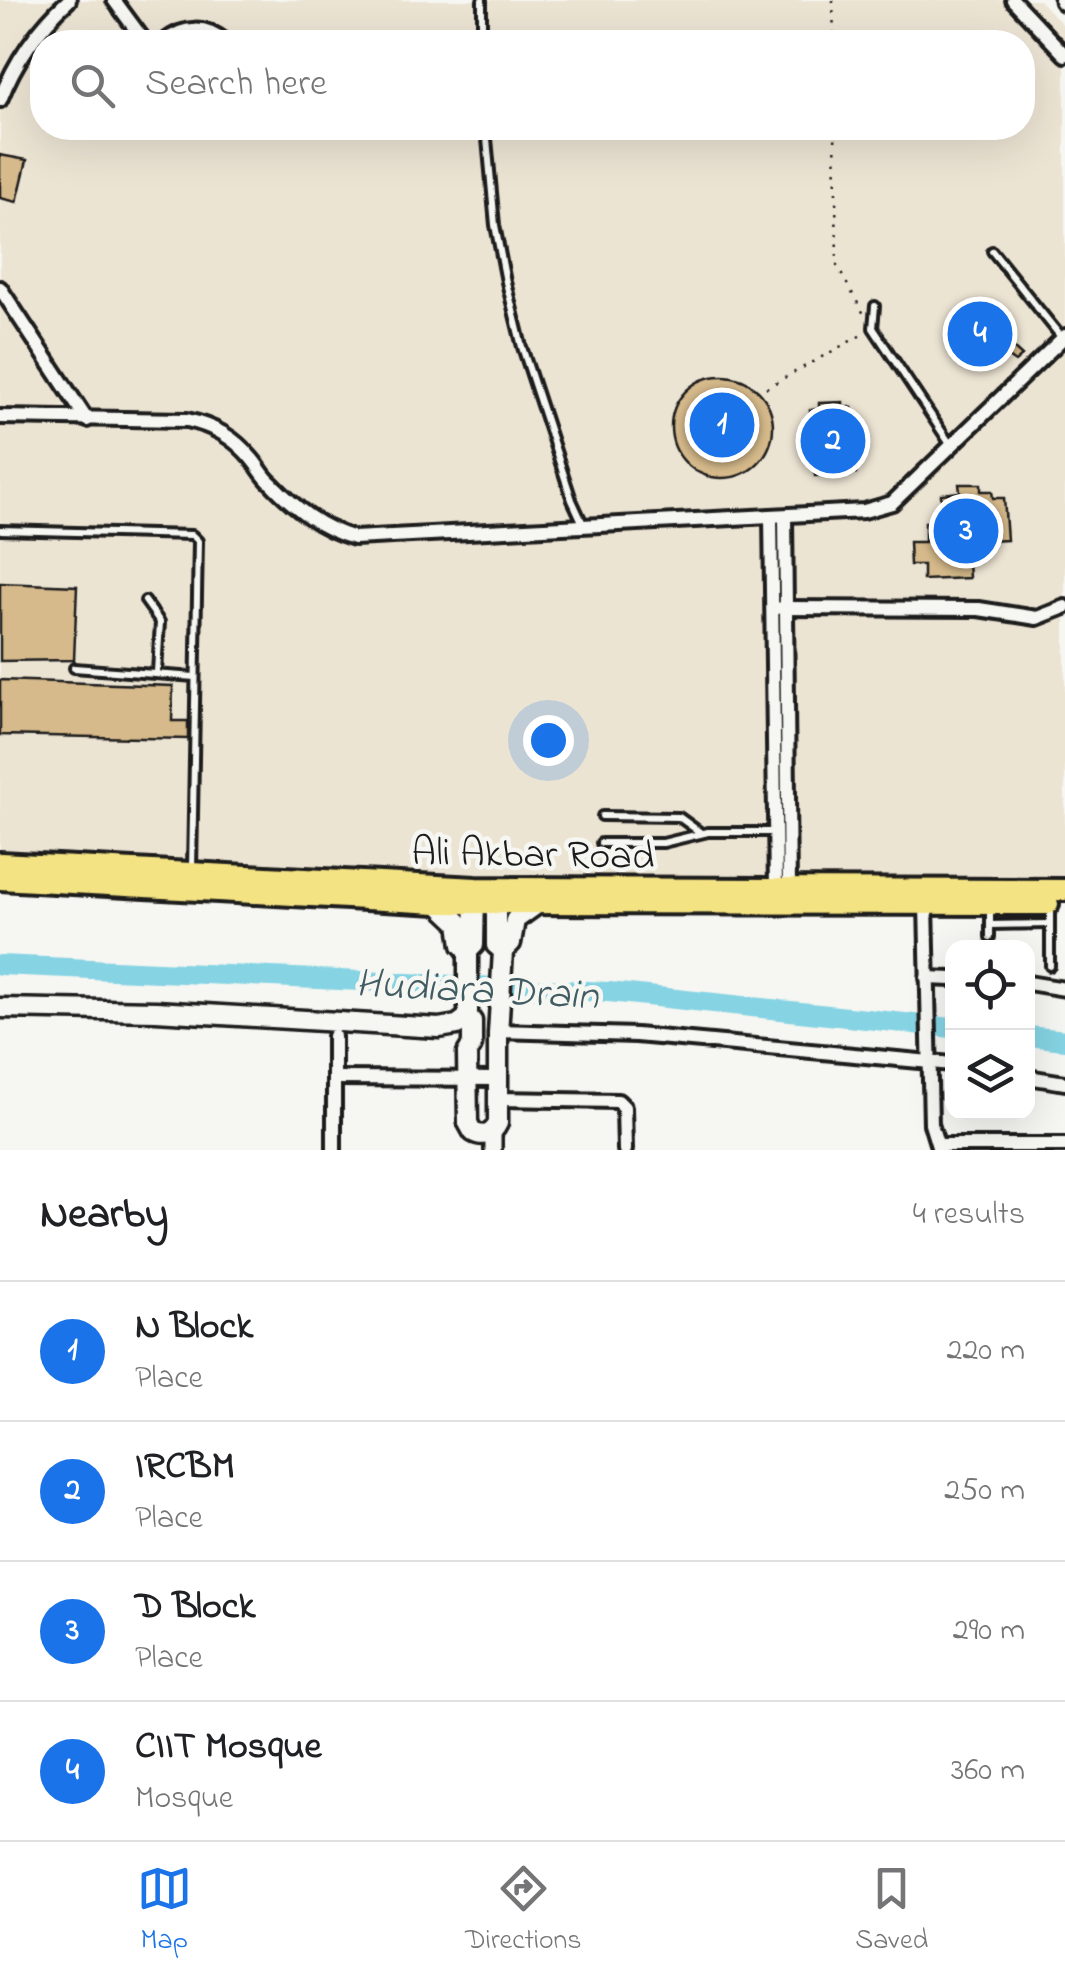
<!DOCTYPE html>
<html lang="en">
<head>
<meta charset="utf-8">
<style>
  :root { --surface:#fff; --page:#f2f2f2; --text:#202124; --muted:#757577; --line:#e0e0e0; --accent:#1a73e8 }
  body { margin:0; font-family:"Indie Flower",sans-serif; background:var(--page); color:var(--text) }
  .controls { position:absolute; right:30px; bottom:30px; display:grid; overflow:hidden; border-radius:20px; box-shadow:0 10px 40px #0002 }
  .controls button { width:90px; height:90px; display:grid; place-items:center; padding:0; border:0; border-bottom:2px solid var(--line); background:var(--surface); color:var(--text); font:50px sans-serif }
  .you { position:absolute; left:548px; top:740px; width:35px; height:35px; margin:-25px; border:8px solid #fff; border-radius:50%; background:#1a73e8; box-shadow:0 0 0 15px #1a73e833 }
  .badge { display:grid; place-items:center; width:65px; height:65px; border-radius:50%; background:var(--accent); color:#fff; font-size:32px; font-weight:700 }
  .pin { position:absolute; translate:-50% -50%; border:5px solid #fff; box-shadow:0 2px 10px #0006 }
  .list { margin:0; padding:0; list-style:none }
  h2 { display:flex; justify-content:space-between; align-items:center; height:130px; margin:0; padding:0 40px; font-size:42px }
  h2 small { font-size:32px; font-weight:400; color:var(--muted) }
  .list li { display:grid; grid-template-columns:65px 1fr auto; gap:30px; align-items:center; box-sizing:border-box; height:140px; padding:0 40px; border-top:2px solid var(--line) }
  .list b { display:block; font-size:38px; white-space:nowrap }
  .list p { margin:0; font-size:32px; white-space:nowrap; color:var(--muted) }
  .list em { font-size:32px; font-style:normal; color:var(--muted) }
  .icon { flex:none; width:55px; height:55px; fill:none; stroke:currentColor; stroke-width:2; stroke-linecap:round; stroke-linejoin:round }
  .map { position:relative; flex:none; width:1065px; height:1150px; overflow:hidden }
  .search { position:absolute; background:var(--surface); box-shadow:0 10px 40px #0002; left:30px; right:30px; top:30px; height:110px; display:flex; align-items:center; gap:25px; box-sizing:border-box; padding:0 35px; border-radius:40px; color:var(--muted); font-size:38px }
  .sheet { height:690px; background:var(--surface) }
  nav { display:flex; justify-content:space-around; align-items:center; box-sizing:border-box; height:140px; border-top:2px solid var(--line); background:var(--surface); font-size:28px; color:var(--muted) }
  nav a { display:grid; justify-items:center; gap:5px }
  nav .on { color:var(--accent) }
  .map>svg:first-child { display:block }
  .built { fill:#ece4d3; fill-rule:evenodd }
  .lines { fill:none; stroke-linecap:round; stroke-linejoin:round }
  .river { stroke:#85d3e3; stroke-width:20 }
  .building { fill:#d6ba8b; stroke:#1c1c1c; stroke-width:2.5 }
  .service-casing { stroke:#1c1c1c; stroke-width:14 }
  .minor-casing { stroke:#1c1c1c; stroke-width:20 }
  .tertiary-casing { stroke:#1c1c1c; stroke-width:22 }
  .secondary-casing { stroke:#1c1c1c; stroke-width:25 }
  .primary-casing { stroke:#1c1c1c; stroke-width:28 }
  .path { stroke:#1c1c1c; stroke-width:2.5; stroke-dasharray:2.5 8; stroke-linecap:butt }
  .service { stroke:#f6f6f2; stroke-width:6 }
  .minor { stroke:#f6f6f2; stroke-width:12 }
  .tertiary { stroke:#f6f6f2; stroke-width:15 }
  .secondary { stroke:#f6f6f2; stroke-width:18 }
  .primary { stroke:#f4e382; stroke-width:20 }
  .labels { text-anchor:middle; stroke-width:9; stroke-linejoin:round; paint-order:stroke }
  .street-label { font-size:40px; fill:#1c1c1c; stroke:#f6f6f2 }
  .water-label { font-size:42px; font-style:italic; fill:#415c62; stroke:#f6f6f2 }
</style>
</head>
<body>
<div class="map">
<svg width="1065" height="1150" viewBox="0 0 1065 1150">
  <rect width="100%" height="100%" fill="#f6f6f2"/>
  <filter id="ink" filterUnits="userSpaceOnUse"><feTurbulence type="fractalNoise" baseFrequency=".01" numOctaves="2"/><feDisplacementMap in="SourceGraphic" scale="20" xChannelSelector="R" yChannelSelector="G"/><feConvolveMatrix kernelMatrix="1 2 1 2 8 2 1 2 1" color-interpolation-filters="sRGB"/></filter>
  <g filter="url(#ink)">
    <path class="built" d="M0,0H1039L1065,27V882L514,880L0,855ZM42,42H1022V128H42Z"/>
    <g class="lines">
      <g class="river">
        <path d="M0,965L609,992L952,1028"/>
        <path d="M1028,1036L1065,1040"/>
      </g>
    </g>
    <g class="building">
      <path d="M0,155L27,160L17,202L0,198Z"/>
      <path d="M951,321H1008L1012,347L1022,356L1015,362L998,350L979,353L965,362L951,349Z"/>
      <circle cx="722" cy="427" r="51"/>
      <path d="M843,402V408L852,407L856,473L815,476L810,410L819,409V403Z"/>
      <path d="M959,484H981V491H992L993,498H1004L1007,540L967,542L969,578L923,580V565H910L909,542H925V522H942L941,494L960,492Z"/>
      <path d="M0,583L77,586L74,660L0,661Z"/>
      <path d="M0,680L173,686L172,721H188V739L0,735Z"/>
    </g>
    <g class="lines">
      <defs>
        <g id="service">
          <path d="M482,42V0"/>
          <path d="M486,128L495,225L506,282L522,347L572,500L584,526"/>
          <path d="M992,251L1062,338"/>
          <path d="M875,306L873,328L950,444"/>
          <path d="M0,530L192,535L198,541L192,869"/>
          <path d="M145,601L160,622L157,672"/>
          <path d="M74,668L195,677"/>
          <path d="M602,816L679,817L701,833"/>
          <path d="M601,843H663L708,832H774"/>
          <path d="M1050,905V966"/>
          <path d="M990,906V937"/>
          <path d="M990,925L1050,924"/>
        </g>
        <g id="minor">
          <path d="M114,0L145,42"/>
          <path d="M1013,0L1065,55"/>
          <path d="M164,42C184,26 206,25 225,42"/>
          <path d="M0,100C15,61 38,28 69,0"/>
          <path d="M0,288L87,420"/>
          <path d="M0,417L187,420C214,426 234,437 252,459C259,467 263,476 271,483C296,509 320,528 354,538L864,511L892,503L1065,336"/>
          <path d="M771,516L776,889"/>
          <path d="M785,516L789,889"/>
          <path d="M781,608L979,609L1037,618L1065,607"/>
          <path d="M926,904L931,1124L939,1150"/>
          <path d="M927,978L952,979"/>
          <path d="M1028,983L1065,989"/>
          <path d="M498,1031L636,1035L952,1064"/>
          <path d="M334,1036V1150"/>
          <path d="M1028,1077L1065,1083"/>
          <path d="M334,1078L498,1079"/>
          <path d="M498,1099L618,1101L624,1107L625,1150"/>
          <path d="M938,1145H1065"/>
        </g>
        <path id="tertiary" d="M493,1150V1131"/>
        <g id="secondary">
          <path d="M1064,0L1065,1"/>
          <path d="M438,903L459,923L462,945L468,951"/>
          <path d="M503,951L511,943L515,920L536,905"/>
          <path d="M0,1008L156,1011L439,1028L457,1025L468,1017V951L474,945L475,891"/>
          <path d="M468,1017L472,1021V1045L467,1053L468,1123L473,1132C484,1138 493,1134 498,1123V1034L503,951L496,945V889"/>
        </g>
        <g id="primary">
          <path d="M0,863L476,888L1065,890"/>
          <path d="M0,879L438,903L1048,904"/>
        </g>
      </defs>
      <use href="#service" class="service-casing"/>
      <use href="#minor" class="minor-casing"/>
      <use href="#tertiary" class="tertiary-casing"/>
      <use href="#secondary" class="secondary-casing"/>
      <use href="#primary" class="primary-casing"/>
      <g class="path">
        <path d="M833,0L834,42"/>
        <path d="M835,128L837,266L865,316"/>
        <path d="M766,388L865,333"/>
      </g>
      <use href="#service" class="service"/>
      <use href="#minor" class="minor"/>
      <use href="#tertiary" class="tertiary"/>
      <use href="#secondary" class="secondary"/>
      <use href="#primary" class="primary"/>
    </g>
  </g>
  <g class="labels">
    <g class="street-label">
      <text transform="translate(533 852) rotate(1)" y="14">Ali Akbar Road</text>
    </g>
    <g class="water-label">
      <text transform="translate(477 987) rotate(3)" y="15">Hudiara Drain</text>
    </g>
  </g>
</svg>
<div class="controls">
<button><svg class="icon" aria-label="locate" viewBox="0 0 24 24"><circle cx="12" cy="12" r="6"/><path d="M12 2v4M12 18v4M2 12h4M18 12h4"/></svg></button>
<button><svg class="icon" aria-label="layers" viewBox="0 0 24 24"><path d="M12 4l9 5-9 5-9-5zM3 14l9 5 9-5"/></svg></button>
</div>
<div class="you"></div>
<div class="pin badge" style="left:722px;top:425px">1</div>
<div class="pin badge" style="left:833px;top:441px">2</div>
<div class="pin badge" style="left:966px;top:531px">3</div>
<div class="pin badge" style="left:980px;top:334px">4</div>
<div class="search"><svg class="icon" aria-label="search" viewBox="0 0 24 24"><circle cx="10" cy="10" r="6"/><path d="M15 15l6 6"/></svg>Search here</div>
</div>
<section class="sheet">
<h2>Nearby<small>4 results</small></h2>
<ul class="list">
<li><span class="badge">1</span><div><b>N Block</b><p>Place</p></div><em>220 m</em></li>
<li><span class="badge">2</span><div><b>IRCBM</b><p>Place</p></div><em>250 m</em></li>
<li><span class="badge">3</span><div><b>D Block</b><p>Place</p></div><em>290 m</em></li>
<li><span class="badge">4</span><div><b>CIIT Mosque</b><p>Mosque</p></div><em>360 m</em></li>
</ul>
</section>
<nav>
<a class="on"><svg class="icon" aria-label="map" viewBox="0 0 24 24"><path d="M3 6l6-2 6 2 6-2v14l-6 2-6-2-6 2zM9 4v14M15 6v14"/></svg>Map</a>
<a><svg class="icon" aria-label="directions" viewBox="0 0 24 24"><path d="M12 3l9 9-9 9-9-9zM9 14v-3h6M13 9l2 2-2 2"/></svg>Directions</a>
<a><svg class="icon" aria-label="saved" viewBox="0 0 24 24"><path d="M7 4h10v16l-5-4-5 4z"/></svg>Saved</a>
</nav>
</body>
</html>
